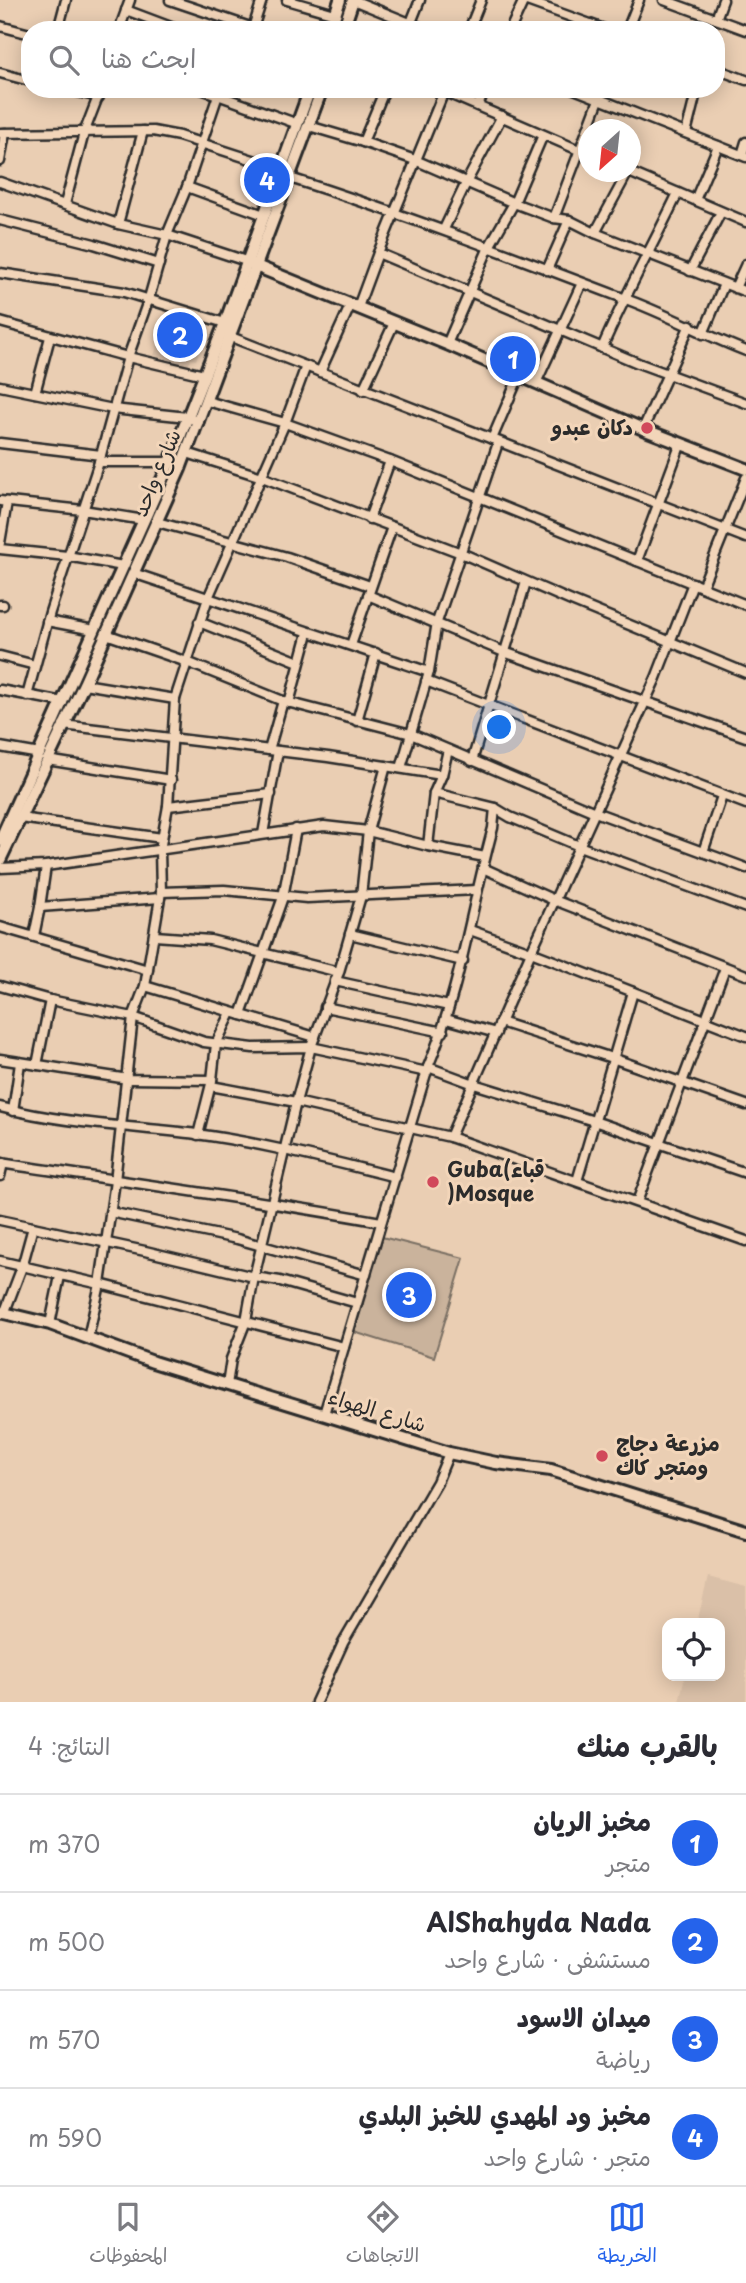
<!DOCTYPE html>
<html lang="ar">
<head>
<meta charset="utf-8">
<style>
  :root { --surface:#fff; --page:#f7f7f7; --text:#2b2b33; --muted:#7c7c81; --line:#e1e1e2; --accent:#2563eb }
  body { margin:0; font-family:"Playpen Sans","Playpen Sans Arabic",sans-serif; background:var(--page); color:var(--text); direction:rtl }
  .controls { position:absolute; right:21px; bottom:21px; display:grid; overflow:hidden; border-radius:14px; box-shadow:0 4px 18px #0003 }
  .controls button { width:63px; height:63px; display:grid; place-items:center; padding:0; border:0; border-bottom:2px solid var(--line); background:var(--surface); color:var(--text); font:35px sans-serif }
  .compass { position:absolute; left:578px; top:119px; width:63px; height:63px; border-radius:50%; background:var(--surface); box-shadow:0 4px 18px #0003; rotate:207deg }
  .you { position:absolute; left:500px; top:728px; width:24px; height:24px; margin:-18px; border:5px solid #fff; border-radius:50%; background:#1a73e8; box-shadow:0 0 0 10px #1a73e833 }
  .badge { display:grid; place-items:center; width:46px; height:46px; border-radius:50%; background:var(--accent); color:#fff; font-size:23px; font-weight:700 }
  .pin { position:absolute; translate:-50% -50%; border:4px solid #fff; box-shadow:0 2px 7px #0006 }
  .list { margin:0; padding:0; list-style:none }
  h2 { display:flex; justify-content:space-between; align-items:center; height:91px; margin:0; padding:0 28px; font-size:30px }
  h2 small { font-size:23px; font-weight:400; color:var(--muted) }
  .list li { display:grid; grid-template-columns:46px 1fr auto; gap:21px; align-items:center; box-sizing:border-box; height:98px; padding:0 28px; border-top:2px solid var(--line) }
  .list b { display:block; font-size:26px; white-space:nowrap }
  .list p { margin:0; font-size:23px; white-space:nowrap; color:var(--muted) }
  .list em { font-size:23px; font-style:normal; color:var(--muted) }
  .icon { flex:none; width:38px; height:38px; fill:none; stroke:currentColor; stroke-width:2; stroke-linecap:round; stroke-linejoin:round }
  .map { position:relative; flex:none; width:746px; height:1702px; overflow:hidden; direction:ltr }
  .search { position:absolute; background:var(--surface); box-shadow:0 4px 18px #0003; left:21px; right:21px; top:21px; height:77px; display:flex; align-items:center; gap:18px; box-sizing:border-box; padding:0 24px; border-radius:28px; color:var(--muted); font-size:26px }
  .sheet { height:483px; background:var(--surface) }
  nav { display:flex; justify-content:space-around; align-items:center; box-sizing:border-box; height:98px; border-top:2px solid var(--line); background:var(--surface); font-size:19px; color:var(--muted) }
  nav a { display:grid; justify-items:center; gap:4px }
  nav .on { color:var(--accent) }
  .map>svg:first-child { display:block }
  .built { fill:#dac0a8 }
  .green { fill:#cab39c; stroke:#7a6f64; stroke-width:2 }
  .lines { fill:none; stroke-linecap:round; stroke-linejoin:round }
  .street-casing { stroke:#2b2b2b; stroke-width:13 }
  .secondary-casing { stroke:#2b2b2b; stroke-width:16 }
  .street { stroke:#f2d5b9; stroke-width:8 }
  .secondary { stroke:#f2d5b9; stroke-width:10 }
  .poi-dot { fill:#d1495b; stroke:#f2d5b9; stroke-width:2.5 }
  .labels { text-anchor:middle; stroke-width:6; stroke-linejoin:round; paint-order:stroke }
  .poi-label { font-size:21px; font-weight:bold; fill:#2b2b2b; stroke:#f2d5b9; text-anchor:start }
  .street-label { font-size:21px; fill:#2b2b2b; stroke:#f2d5b9 }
</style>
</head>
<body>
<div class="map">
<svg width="746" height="1702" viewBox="0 0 746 1702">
  <rect width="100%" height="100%" fill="#eaceb3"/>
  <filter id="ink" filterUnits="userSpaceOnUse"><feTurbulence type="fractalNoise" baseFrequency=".0143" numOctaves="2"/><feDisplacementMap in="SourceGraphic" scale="14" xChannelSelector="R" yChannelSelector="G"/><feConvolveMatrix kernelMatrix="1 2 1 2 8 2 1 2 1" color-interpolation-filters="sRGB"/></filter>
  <g filter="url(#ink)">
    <g class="built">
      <path d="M170,311L203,324L195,345L197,346L196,350L199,352L196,360L191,359L188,367L154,355Z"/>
      <path d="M708,1577L746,1587V1702H679L685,1676H720V1623H697Z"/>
    </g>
    <path class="green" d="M382,1237L464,1258L434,1357L354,1332Z"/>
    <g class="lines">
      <defs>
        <g id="street">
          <path d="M170,0L253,28L264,30"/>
          <path d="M287,0L335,14"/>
          <path d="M353,0L427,30"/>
          <path d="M664,0L746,30"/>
          <path d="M126,10L179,30"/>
          <path d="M716,19L723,0"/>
          <path d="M0,26L30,34"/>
          <path d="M253,28L262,0"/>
          <path d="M58,30L66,0"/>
          <path d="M119,30L130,0"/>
          <path d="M408,30L420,0"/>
          <path d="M469,30L481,0"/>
          <path d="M510,30L524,0L607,30"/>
          <path d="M627,30L639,0"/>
          <path d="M716,69L746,80"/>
          <path d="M0,73L30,81"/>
          <path d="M65,89L99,97"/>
          <path d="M201,89L298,124"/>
          <path d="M438,89L588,154"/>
          <path d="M574,89L746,157"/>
          <path d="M478,106L485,89"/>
          <path d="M309,126L363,142L415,160L514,203L554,218L569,220L595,233L746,292"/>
          <path d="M0,133L153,131L179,136L281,169"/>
          <path d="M686,133L697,89"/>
          <path d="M363,142L385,89"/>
          <path d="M742,155L746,142"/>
          <path d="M0,161L5,133"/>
          <path d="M629,172L746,222"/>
          <path d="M290,178C403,214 513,256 623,298C665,313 704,335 746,351"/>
          <path d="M0,182L118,224L167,235L246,261"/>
          <path d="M187,187L264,215"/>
          <path d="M695,200L718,146"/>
          <path d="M65,204L84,133L101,89"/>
          <path d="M554,218L603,89"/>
          <path d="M0,220L94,244L159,264"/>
          <path d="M118,224L143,131"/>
          <path d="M444,229L467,181L502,116"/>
          <path d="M595,233L628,172"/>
          <path d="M378,253L638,363L746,403"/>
          <path d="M547,270L569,220"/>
          <path d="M690,271L721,212"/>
          <path d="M0,273L124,292L225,323"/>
          <path d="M735,288L746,264"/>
          <path d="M358,307L378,253L445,89"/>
          <path d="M0,322L128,357L204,375"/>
          <path d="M703,334L724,284"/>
          <path d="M231,337L746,538"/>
          <path d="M447,344L489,247L514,203L543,135"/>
          <path d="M602,348C625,295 653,245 678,193"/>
          <path d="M320,372L351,304"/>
          <path d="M536,383L582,283"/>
          <path d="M0,386L113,409L187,417L199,422"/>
          <path d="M363,390L394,323"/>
          <path d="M35,393L50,337"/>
          <path d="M207,401L285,423L390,461L746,605"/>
          <path d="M643,429L690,325"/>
          <path d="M492,439L519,376"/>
          <path d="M0,443L101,455"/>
          <path d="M187,453L262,477L461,553L569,600L746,673"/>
          <path d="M99,462H170"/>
          <path d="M0,501L83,510L144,520"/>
          <path d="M369,519L390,461"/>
          <path d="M157,522L287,557L370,586"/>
          <path d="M0,543L7,502"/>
          <path d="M0,549L67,556L123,566"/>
          <path d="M637,561L681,443"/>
          <path d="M133,573L429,672"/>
          <path d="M702,587L746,478"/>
          <path d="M368,595L504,652L746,737"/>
          <path d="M0,605H3"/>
          <path d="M47,621L94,630"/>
          <path d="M199,622L299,662"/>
          <path d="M106,634L187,662L283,701L411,734L595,812L746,868"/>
          <path d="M351,645L392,527"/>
          <path d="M0,656L35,665"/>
          <path d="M426,681L746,804"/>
          <path d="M84,684L175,699"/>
          <path d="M0,690L63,702"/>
          <path d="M27,696L50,612L99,462L128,357L149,298L167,235L187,187L218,95"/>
          <path d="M289,703L308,633"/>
          <path d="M357,721L376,653"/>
          <path d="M63,725L328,757L442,775"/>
          <path d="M0,747L40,754"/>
          <path d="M269,750L283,701"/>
          <path d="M47,760L171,780"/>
          <path d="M472,761L526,582"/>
          <path d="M401,768L429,672L437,622L498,443"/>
          <path d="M434,793L495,808L510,817L579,846L746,908"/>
          <path d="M168,806L271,794"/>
          <path d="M20,818L162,838"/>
          <path d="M263,834L278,751"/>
          <path d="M428,846L434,793L442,775L448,750"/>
          <path d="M703,852L722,796"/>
          <path d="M0,868L46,866L324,826L368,831L428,846L485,857"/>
          <path d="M483,868L554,900L746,975"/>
          <path d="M161,892L224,890L307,898L477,890"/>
          <path d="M40,907L160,898"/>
          <path d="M0,927L148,970"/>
          <path d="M470,930L531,952L746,1036"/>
          <path d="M350,934L463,961"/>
          <path d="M34,936L40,907L46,866"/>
          <path d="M155,936L210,940L339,972"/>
          <path d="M335,981L449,1006"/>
          <path d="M0,986L50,1000L133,1017L204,1042L253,1048L311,1047L427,1072"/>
          <path d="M145,986L315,1037"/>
          <path d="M325,1007L443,1032"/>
          <path d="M241,1015L283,897L296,829"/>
          <path d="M446,1019L496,1033"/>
          <path d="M500,1022L612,1058L746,1105"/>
          <path d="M0,1059L128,1079L212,1080"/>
          <path d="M37,1065L50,1000"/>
          <path d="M428,1067L474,1084L594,1121L746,1173"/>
          <path d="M211,1086L296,1102L450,1137L746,1241"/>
          <path d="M0,1107C64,1124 131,1126 196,1134C264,1143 330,1161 396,1177"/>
          <path d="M13,1111L20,1063"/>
          <path d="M198,1135L212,1080L216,1044L231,1013"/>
          <path d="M450,1137L531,952L656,678L693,583"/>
          <path d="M0,1163C127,1182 255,1199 381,1222"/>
          <path d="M0,1176L3,1163"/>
          <path d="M577,1181L633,992"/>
          <path d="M637,1202L725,968"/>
          <path d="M110,1212L237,1239L366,1275"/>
          <path d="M0,1220L145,1251L254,1277L280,1281L357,1303"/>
          <path d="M0,1261L100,1284L344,1347"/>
          <path d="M4,1314L22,1267L33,1227"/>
          <path d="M50,1324L60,1276"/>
          <path d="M88,1338L100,1284L115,1181L133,1017L145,986L161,892L160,850L168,806L175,699L208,598L285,423L306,366"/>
          <path d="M227,1385L231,1359L246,1321L254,1277L296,1102L311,1047L339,972L361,896L368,831L386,766"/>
          <path d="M324,1414L428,1067C460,990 471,908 493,828L495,808"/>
          <path d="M316,1702L343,1643L437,1482L449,1453"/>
        </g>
        <g id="secondary">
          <path d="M330,30L340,0"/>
          <path d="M343,30L353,0"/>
          <path d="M251,264L447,344L643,429L746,469"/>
          <path d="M0,840L170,462L225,323L310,89"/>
          <path d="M0,860L84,684L180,469L322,89"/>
          <path d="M0,1312L50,1324L153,1362L449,1453L496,1463L551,1470L746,1531"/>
        </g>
      </defs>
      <use href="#street" class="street-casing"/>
      <use href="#secondary" class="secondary-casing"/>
      <use href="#street" class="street"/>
      <use href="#secondary" class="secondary"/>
    </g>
  </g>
  <g class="poi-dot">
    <circle cx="647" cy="428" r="7"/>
    <circle cx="433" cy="1182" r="7"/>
    <circle cx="602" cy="1456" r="7"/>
  </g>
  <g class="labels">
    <g class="poi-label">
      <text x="633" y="435" text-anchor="end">دكان عبدو</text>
      <text x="447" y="1177">Guba(قباء<tspan x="447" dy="24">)Mosque</tspan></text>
      <text x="616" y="1451">مزرعة دجاج<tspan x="616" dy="24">ومتجر كاك</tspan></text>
    </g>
    <g class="street-label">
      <text transform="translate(157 473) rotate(-67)" y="7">شارع واحد</text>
      <text transform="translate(377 1411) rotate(17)" y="7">شارع الهواء</text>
    </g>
  </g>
</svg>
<div class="controls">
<button><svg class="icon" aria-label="locate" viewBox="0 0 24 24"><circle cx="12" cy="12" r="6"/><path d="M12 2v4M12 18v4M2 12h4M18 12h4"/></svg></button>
</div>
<svg class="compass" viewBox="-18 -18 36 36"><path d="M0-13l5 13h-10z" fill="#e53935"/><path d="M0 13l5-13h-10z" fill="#7c7c81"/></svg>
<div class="you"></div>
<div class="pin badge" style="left:513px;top:359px">1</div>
<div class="pin badge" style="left:180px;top:335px">2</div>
<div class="pin badge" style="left:409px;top:1295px">3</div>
<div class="pin badge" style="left:267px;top:180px">4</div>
<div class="search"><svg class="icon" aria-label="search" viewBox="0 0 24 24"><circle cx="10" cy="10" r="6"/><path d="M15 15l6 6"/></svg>ابحث هنا</div>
</div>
<section class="sheet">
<h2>بالقرب منك<small>النتائج: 4</small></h2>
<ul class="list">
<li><span class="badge">1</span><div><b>مخبز الريان</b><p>متجر</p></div><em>370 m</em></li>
<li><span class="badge">2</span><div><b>AlShahyda Nada</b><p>مستشفى · شارع واحد</p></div><em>500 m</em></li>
<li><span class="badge">3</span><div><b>ميدان الاسود</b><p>رياضة</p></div><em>570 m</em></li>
<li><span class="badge">4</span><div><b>مخبز ود المهدي للخبز البلدي</b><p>متجر · شارع واحد</p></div><em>590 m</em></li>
</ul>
</section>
<nav>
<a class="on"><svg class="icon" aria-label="map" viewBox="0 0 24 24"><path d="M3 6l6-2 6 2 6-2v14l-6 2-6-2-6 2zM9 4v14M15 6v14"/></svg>الخريطة</a>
<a><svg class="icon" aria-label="directions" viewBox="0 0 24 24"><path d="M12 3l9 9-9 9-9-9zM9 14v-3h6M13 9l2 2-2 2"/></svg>الاتجاهات</a>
<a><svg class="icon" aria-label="saved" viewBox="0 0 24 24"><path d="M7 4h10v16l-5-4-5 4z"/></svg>المحفوظات</a>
</nav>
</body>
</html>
